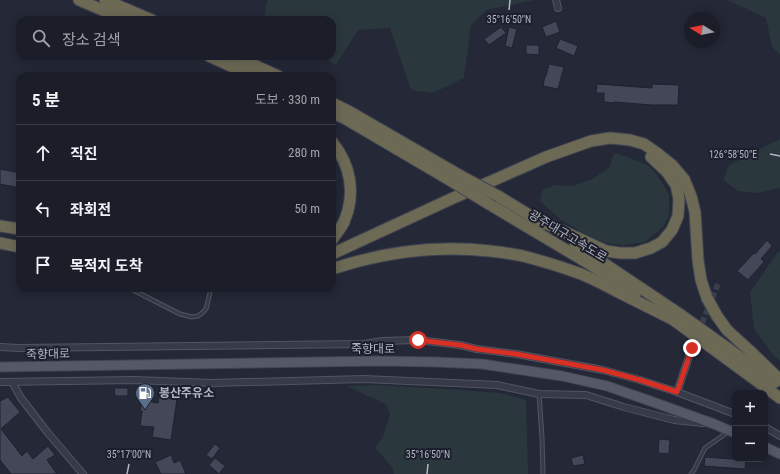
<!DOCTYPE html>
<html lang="ko">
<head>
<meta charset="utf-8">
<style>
  :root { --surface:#1b1e29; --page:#242731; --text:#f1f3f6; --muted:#a0a2a8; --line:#393c46 }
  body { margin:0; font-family:"Roboto Condensed","Noto Sans KR",sans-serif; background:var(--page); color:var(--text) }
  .controls { position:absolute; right:12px; bottom:12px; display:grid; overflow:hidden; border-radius:8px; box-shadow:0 2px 10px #0003 }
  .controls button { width:36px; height:36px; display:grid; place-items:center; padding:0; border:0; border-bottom:1px solid var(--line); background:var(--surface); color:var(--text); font:20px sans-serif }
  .compass { position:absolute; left:684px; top:12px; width:36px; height:36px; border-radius:50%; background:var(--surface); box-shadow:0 2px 10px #0003; rotate:280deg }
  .stop { position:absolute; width:12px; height:12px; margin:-9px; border:3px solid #d93025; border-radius:50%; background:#fff }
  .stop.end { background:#d93025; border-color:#fff; box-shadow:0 1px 4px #0008 }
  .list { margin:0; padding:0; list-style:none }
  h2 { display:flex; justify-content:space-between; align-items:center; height:52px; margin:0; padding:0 16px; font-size:17px }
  h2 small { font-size:13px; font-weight:400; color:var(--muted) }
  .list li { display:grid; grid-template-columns:26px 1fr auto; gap:12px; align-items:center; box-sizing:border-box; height:56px; padding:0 16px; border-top:1px solid var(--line) }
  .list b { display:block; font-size:15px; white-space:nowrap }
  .list em { font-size:13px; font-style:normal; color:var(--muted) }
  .icon { flex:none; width:22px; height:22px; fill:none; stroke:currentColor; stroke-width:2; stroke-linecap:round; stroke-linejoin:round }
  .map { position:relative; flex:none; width:780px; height:474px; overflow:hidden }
  .search { position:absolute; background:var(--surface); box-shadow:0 2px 10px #0003; left:16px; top:16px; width:320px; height:44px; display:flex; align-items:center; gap:10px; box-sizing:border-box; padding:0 14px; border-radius:12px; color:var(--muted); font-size:15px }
  .panel { position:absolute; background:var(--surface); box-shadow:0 2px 10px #0003; left:16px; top:72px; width:320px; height:220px; border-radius:12px }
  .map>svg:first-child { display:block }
  .green { fill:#2a373c }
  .building { fill:#434758; stroke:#1f212e }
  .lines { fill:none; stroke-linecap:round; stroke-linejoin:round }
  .street-tunnel { stroke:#393d4c; stroke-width:6; stroke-dasharray:6 3; stroke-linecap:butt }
  .lane-casing { stroke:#525562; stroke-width:5 }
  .street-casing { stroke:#525562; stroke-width:8 }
  .primary-casing { stroke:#414350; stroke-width:11 }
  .highway-casing { stroke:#424552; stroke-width:13 }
  .lane { stroke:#373a47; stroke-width:3 }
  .street { stroke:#373a47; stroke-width:6 }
  .primary { stroke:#555967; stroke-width:9 }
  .highway { stroke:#6c6955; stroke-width:11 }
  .highway-bridge-casing { stroke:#424552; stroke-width:13; stroke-linecap:butt }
  .highway-bridge { stroke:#6c6955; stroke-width:11 }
  .route { stroke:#d93025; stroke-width:5 }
  .ticks { fill:none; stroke:#b2b5c3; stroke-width:1.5 }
  .labels { text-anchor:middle; stroke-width:4; stroke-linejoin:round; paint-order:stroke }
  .street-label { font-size:12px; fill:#b2b5c3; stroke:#1d1f2c }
  .poi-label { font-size:12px; font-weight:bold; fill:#b2b5c3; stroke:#1d1f2c; text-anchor:start }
  .ticks-label { font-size:10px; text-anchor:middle; fill:#b2b5c3; stroke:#1d1f2c; stroke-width:4; stroke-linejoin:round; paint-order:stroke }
</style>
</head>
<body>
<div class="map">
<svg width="780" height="474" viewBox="0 0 780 474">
  <rect width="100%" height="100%" fill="#242837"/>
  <g class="green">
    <path d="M268,0H534L486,10L471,25L464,78L433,93L411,90L390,28L358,30L336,65L321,56H332V20H264L266,4Z"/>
    <path d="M727,0H780V54L772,47L766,18Z"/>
    <path d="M780,139V188L757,193L738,191L723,180L729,165Z"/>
    <path d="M614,153L625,156L648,165L659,178L669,194V215L663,227L645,242L624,245L605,243L583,233L560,219L540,201L542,190L554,185L573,186L592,179L609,168Z"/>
    <path d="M778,252H780V361L774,356L754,329L750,292Z"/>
    <path d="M376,385L447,389L500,393L526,400L528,474H394L393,468L375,448L383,437L390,414L387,405L347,386Z"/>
  </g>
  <g class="building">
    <path d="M556,21L560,32L546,37L542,27Z"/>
    <path d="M501,27L506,33L489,45L484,39Z"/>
    <path d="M509,27L517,29L512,48L505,46Z"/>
    <path d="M560,39L578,46L574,56L556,48Z"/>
    <path d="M526,45H539V55L526,54Z"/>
    <path d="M549,64L564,67L558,89L543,86L545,76H546Z"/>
    <path d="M597,84L652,88V84L679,85L678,105H652L614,102V103L604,102V93H596Z"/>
    <path d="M0,169L20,173V188L0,184Z"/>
    <path d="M767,240L772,246L761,259L764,262L748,280L737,271L754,253L755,254Z"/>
    <path d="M114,388H128V396H115Z"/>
    <path d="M159,396L177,399L171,440L152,437L154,427L140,426L142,411H140L142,400L158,403Z"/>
    <path d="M8,397L20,412L1,429L22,456L27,451L33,459L48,446L55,455L47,460L57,474H11L0,460V401Z"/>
    <path d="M659,439L670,440L669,454L658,453Z"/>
    <path d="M215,444L220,448L212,459L206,455Z"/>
    <path d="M171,455L174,463L180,460L186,474H161L155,462Z"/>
    <path d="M583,455L585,464L573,466L571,458Z"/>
    <path d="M705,457L746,460L745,469L704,466Z"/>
    <path d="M215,458L225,466L219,474L209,465Z"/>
  </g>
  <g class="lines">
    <path class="street-tunnel" d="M692,348L718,284"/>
    <defs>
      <g id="lane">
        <path d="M129,288L180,314L192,317L198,316L202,313L206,309L210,293"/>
        <path d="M539,394L542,437L543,474"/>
        <path d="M691,474L694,470L705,448L728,432"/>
      </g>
      <g id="street">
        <path d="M556,0L558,8"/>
        <path d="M0,347L20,348L364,344L383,341L418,340L460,345L477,349L516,354L603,370L640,380L677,392L735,414"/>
        <path d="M0,382L134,380L213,383L364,379L497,385L539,394L586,395L624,407L674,420L703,423"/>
        <path d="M12,382L21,398L48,433L83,474"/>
        <path d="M677,392L692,348"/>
        <path d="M765,427L780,436"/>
      </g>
      <g id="primary">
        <path d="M0,367L379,361L435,362L482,364L562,376L607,386L653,402L714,424L735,433"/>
        <path d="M765,447L780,454"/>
      </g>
      <g id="highway">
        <path d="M79,0L126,20"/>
        <path d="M105,0L152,20"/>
        <path d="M209,56L253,76"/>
        <path d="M234,56L278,76"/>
        <path d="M332,103L350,112L459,175"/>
        <path d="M332,113L344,118L453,182"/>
        <path d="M332,142C351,165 356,194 344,222C341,228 336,234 332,240"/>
        <path d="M498,196L544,224"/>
        <path d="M489,204L588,263L635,294"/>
        <path d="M539,220L606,251L620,253H635L651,248L662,242L672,230L678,216L679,199L676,185L667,172L651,157"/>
        <path d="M0,226L20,229"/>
        <path d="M0,243L20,247"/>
        <path d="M575,244L681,315L775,382"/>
        <path d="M332,254L451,199L546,157L591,141L610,138L630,140L644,144L657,153L672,165L684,179L691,196L695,212L698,260L701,280L707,298L717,316L727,330L750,351L780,380"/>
        <path d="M332,269C383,252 436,245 490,251C501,252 512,254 523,256C542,261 562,267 581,274C593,279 605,285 616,291C636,301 656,311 676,321"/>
        <path d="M671,318L780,398"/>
      </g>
    </defs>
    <use href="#lane" class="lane-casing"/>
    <use href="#street" class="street-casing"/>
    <use href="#primary" class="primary-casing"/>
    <use href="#highway" class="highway-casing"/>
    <use href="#lane" class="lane"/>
    <use href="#street" class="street"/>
    <use href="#primary" class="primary"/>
    <use href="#highway" class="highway"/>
    <defs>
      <g id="highway-bridge">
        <path d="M459,175L498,196"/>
        <path d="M453,182L489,204"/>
      </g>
    </defs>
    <use href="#highway-bridge" class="highway-bridge-casing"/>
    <use href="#highway-bridge" class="highway-bridge"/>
  </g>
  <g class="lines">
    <path class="route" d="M418,340L460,345L477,349L516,354L603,370L640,380L677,392L692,348"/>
  </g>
  <path class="ticks" d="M509,10L510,0M770,154L780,156M127,474L129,464M427,474L428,464"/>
  <defs>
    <symbol id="fuel-pin" viewBox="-11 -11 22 30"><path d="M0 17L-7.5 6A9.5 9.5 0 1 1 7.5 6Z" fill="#5c6f8a" stroke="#1d1f2c"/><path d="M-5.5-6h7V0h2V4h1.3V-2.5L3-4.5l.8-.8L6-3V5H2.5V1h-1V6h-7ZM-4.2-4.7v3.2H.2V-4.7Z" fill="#fff"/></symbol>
  </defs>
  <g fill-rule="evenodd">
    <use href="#fuel-pin" x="134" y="382" width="22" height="30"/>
  </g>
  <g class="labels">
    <g class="street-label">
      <text transform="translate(568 236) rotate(31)" y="4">광주대구고속도로</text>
      <text x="373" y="353">죽향대로</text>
      <text transform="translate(48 354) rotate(-1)" y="4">죽향대로</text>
    </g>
    <g class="poi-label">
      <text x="159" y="397">봉산주유소</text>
    </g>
  </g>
  <g class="ticks-label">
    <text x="509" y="23">35°16'50"N</text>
    <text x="733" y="158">126°58'50"E</text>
    <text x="129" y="458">35°17'00"N</text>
    <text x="428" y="458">35°16'50"N</text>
  </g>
</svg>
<div class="controls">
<button>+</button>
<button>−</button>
</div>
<svg class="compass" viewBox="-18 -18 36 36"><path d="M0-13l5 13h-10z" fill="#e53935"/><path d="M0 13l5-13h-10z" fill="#a0a2a8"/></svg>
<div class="stop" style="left:418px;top:340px"></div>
<div class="stop end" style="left:692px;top:348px"></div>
<div class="search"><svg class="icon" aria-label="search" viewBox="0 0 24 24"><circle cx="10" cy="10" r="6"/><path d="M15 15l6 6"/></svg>장소 검색</div>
<section class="panel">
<h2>5 분<small>도보 · 330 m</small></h2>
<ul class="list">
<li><svg class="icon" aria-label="ahead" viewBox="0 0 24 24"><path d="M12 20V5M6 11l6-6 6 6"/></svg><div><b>직진</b></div><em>280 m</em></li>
<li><svg class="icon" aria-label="left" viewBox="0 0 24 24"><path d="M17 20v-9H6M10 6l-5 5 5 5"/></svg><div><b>좌회전</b></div><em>50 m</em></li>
<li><svg class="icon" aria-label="arrive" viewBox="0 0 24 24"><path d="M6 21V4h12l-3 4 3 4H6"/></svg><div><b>목적지 도착</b></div></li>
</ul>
</section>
</div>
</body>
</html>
